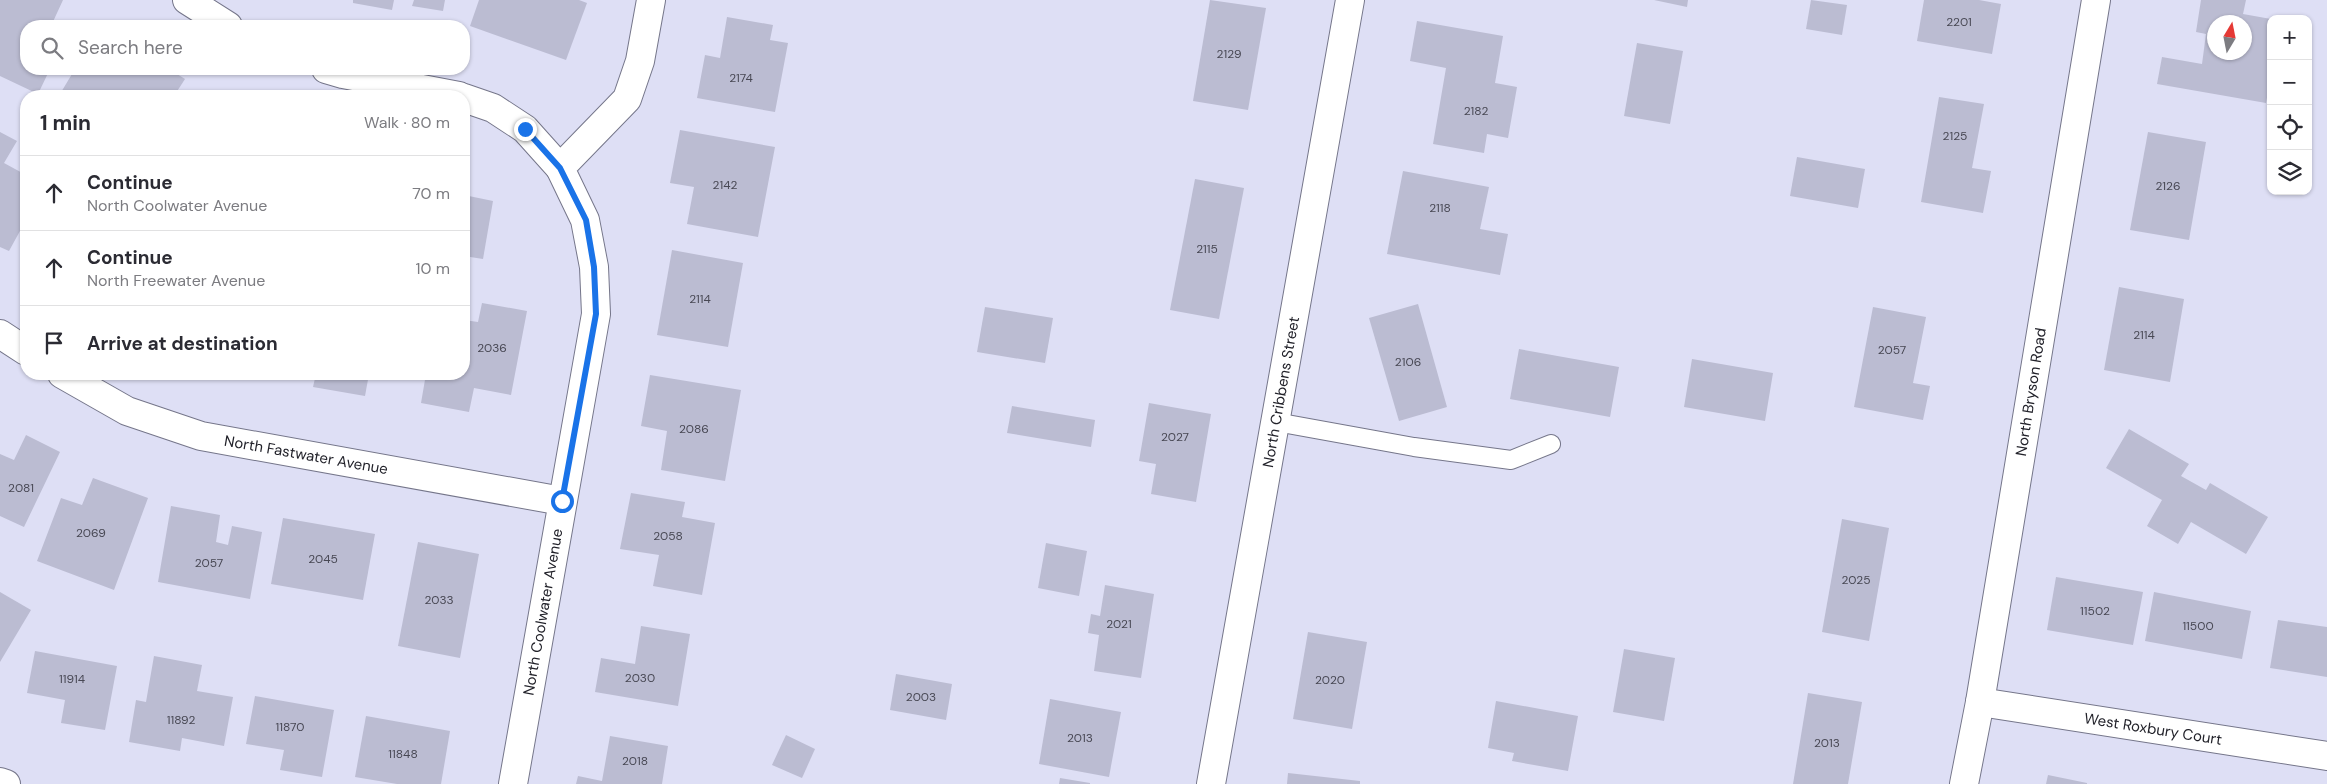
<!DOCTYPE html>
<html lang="en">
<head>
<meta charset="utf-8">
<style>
  :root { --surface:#fff; --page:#f2f2f3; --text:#2b2b33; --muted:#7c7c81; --line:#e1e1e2 }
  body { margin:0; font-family:"DM Sans",sans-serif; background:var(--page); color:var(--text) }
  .controls { position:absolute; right:15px; top:15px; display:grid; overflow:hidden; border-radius:10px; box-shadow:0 1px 4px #0004 }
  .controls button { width:45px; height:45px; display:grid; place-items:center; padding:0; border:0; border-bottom:1px solid var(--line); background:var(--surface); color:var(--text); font:25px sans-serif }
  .compass { position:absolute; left:2207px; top:15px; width:45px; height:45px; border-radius:50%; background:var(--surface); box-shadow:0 1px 4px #0004; rotate:10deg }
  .stop { position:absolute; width:15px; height:15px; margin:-11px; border:4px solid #1a73e8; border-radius:50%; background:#fff }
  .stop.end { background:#1a73e8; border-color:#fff; box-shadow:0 1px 5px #0008 }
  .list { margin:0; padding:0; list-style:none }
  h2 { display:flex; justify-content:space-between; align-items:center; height:65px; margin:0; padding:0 20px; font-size:21px }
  h2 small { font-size:16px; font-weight:400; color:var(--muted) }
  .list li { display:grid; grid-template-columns:32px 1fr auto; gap:15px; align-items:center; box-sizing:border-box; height:75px; padding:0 20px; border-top:1px solid var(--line) }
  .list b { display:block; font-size:19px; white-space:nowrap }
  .list p { margin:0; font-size:16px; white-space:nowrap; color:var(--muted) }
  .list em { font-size:16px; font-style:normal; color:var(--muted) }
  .icon { flex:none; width:28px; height:28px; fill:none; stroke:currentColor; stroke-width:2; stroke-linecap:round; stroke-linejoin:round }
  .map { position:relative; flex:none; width:2327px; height:784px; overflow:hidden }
  .search { position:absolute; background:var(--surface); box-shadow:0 1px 4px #0004; left:20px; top:20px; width:450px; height:55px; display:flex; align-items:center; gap:12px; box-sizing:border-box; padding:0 18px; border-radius:20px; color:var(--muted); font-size:19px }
  .panel { position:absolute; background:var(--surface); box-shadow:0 1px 4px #0004; left:20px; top:90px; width:450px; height:290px; border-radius:20px }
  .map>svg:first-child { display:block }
  .building { fill:#bbbcd2; fill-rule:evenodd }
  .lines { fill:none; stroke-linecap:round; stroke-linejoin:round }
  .service-casing { stroke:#75768a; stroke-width:20 }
  .minor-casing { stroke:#75768a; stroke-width:30 }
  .service { stroke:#fff; stroke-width:18 }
  .minor { stroke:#fff; stroke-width:28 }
  .route { stroke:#1a73e8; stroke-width:6 }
  .labels { text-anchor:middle; stroke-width:5; stroke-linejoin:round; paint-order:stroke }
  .number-label { font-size:12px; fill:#484854 }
  .street-label { font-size:15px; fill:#22222a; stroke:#fff }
</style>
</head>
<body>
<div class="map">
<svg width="2327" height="784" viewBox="0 0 2327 784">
  <rect width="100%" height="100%" fill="#dedff5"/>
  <g class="building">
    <path d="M0,0H63L51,26H26V69H50L38,94L0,76Z"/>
    <path d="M353,0H394L392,10L353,3Z"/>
    <path d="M414,0H445L443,11L412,6Z"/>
    <path d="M479,0H579L587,3L566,60L470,26Z"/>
    <path d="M1210,0L1266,8L1248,110L1193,101Z"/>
    <path d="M1654,0H1688L1687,7Z"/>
    <path d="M1811,0L1847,5L1842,35L1806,29Z"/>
    <path d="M1924,0H1979L2001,4L1992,54L1917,41Z"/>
    <path d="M2201,0H2246L2243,14L2271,19V77L2266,103L2157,84L2162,57L2202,64L2206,34L2196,32ZM2214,22H2244V52H2214Z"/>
    <path d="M727,17L773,25L770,40L788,43L775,112L697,98L705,55L720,58Z"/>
    <path d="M1417,21L1503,36L1495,83L1517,87L1508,138L1487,134L1484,153L1433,144L1446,68L1410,61Z"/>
    <path d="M1637,43L1683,51L1670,124L1624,116Z"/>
    <path d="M75,69H169L185,79L174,96H63L60,94Z"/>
    <path d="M1939,97L1984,104L1972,168L1991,171L1983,213L1921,202Z"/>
    <path d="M680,130L775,147L758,237L687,224L694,187L670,183Z"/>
    <path d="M0,132L17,141L4,163L26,175V220L9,251L0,247Z"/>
    <path d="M2148,132L2206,142L2189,240L2130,230Z"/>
    <path d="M1797,157L1865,169L1858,208L1790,196Z"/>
    <path d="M1403,171L1489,187L1480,229L1508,234L1500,275L1387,254Z"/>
    <path d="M1195,179L1244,188L1219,319L1170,310Z"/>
    <path d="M464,195L493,201L483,259L464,256Z"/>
    <path d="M672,250L743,263L728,347L657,335Z"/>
    <path d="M2119,287L2184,299L2170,382L2104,370Z"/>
    <path d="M482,303L527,311L511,395L474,388L469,412L421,403L426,374H464V320L478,322Z"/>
    <path d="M1418,304L1447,407L1399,421L1369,318Z"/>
    <path d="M985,307L1053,318L1045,363L977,352Z"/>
    <path d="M1873,307L1926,317L1913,383L1930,386L1923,420L1854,407Z"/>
    <path d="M1519,349L1619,367L1610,417L1510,399Z"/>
    <path d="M1692,359L1773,373L1765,421L1684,407Z"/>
    <path d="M316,374H369L365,396L313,387Z"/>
    <path d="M650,375L741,390L725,481L661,470L667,431L641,426Z"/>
    <path d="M1149,403L1211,414L1196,502L1151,494L1156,464L1139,461Z"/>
    <path d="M1012,406L1095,420L1091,447L1007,433Z"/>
    <path d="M2129,429L2189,464L2181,476L2206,490L2210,483L2268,517L2246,554L2191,522L2178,544L2147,526L2162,500L2106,468Z"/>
    <path d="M26,435L60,452L24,527L0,516V454L14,460Z"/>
    <path d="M93,478L148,498L114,590L37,561L61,498L82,505Z"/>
    <path d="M631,493L685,502L682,517L715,523L702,595L653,586L659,555L620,549Z"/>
    <path d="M171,506L220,515L216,542L228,545L232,526L262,532L250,599L158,582Z"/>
    <path d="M283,518L375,534L363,600L271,584Z"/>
    <path d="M1842,519L1889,528L1869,641L1822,632Z"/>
    <path d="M418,542L479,554L460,658L398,646Z"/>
    <path d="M1046,543L1087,551L1079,596L1038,588Z"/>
    <path d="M2056,577L2143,592L2133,645L2047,630Z"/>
    <path d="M1105,585L1154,594L1141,678L1094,671L1099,635L1088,633L1091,614L1100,616Z"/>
    <path d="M0,592L31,610L0,662Z"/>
    <path d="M2154,592L2251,611L2242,659L2145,641Z"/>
    <path d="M2278,620L2327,627V677L2270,668Z"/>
    <path d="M641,626L690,634L678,706L595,692L601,658L635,664Z"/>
    <path d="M1308,632L1367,642L1352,729L1293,719Z"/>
    <path d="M1624,649L1675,658L1664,721L1613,712Z"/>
    <path d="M35,651L117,666L105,730L61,723L65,700L27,693Z"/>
    <path d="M154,656L202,665L197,691L233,697L224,746L182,738L180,751L129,742L136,700L146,702Z"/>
    <path d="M896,674L952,684L946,720L890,710Z"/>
    <path d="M1808,693L1862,702L1848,784H1793Z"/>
    <path d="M255,696L334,710L322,777L280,770L284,750L246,744Z"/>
    <path d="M1050,699L1121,712L1109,777L1039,764Z"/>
    <path d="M1496,701L1578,716L1568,771L1512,761L1514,753L1488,748Z"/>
    <path d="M366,716L450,731L441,784H397L355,777Z"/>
    <path d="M786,735L815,749L802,778L772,765Z"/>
    <path d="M610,736L668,746L662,784H576L578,776L602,781Z"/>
    <path d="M1288,773L1360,781V784H1287Z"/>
    <path d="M2048,775L2087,783V784H2046Z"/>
    <path d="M1060,778L1090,783V784H1059Z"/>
  </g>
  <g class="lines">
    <defs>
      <path id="service" d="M1276,422L1414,447L1511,460L1551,444"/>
      <g id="minor">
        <path d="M187,0L228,26"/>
        <path d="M326,69L343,74L459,96"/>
        <path d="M464,98L493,108L525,129L560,168"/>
        <path d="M0,334L26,351"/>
        <path d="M62,374L127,411L201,436L562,501"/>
        <path d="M1980,702L2327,756"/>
        <path d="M0,782L6,784"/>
        <path d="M513,784L596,314L594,267L585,220L560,168L627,99L640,61L651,0"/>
        <path d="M1211,784L1350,0"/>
        <path d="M1964,784L1980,702L2096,0"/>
      </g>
    </defs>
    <use href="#service" class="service-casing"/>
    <use href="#minor" class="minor-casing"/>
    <use href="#service" class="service"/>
    <use href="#minor" class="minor"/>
  </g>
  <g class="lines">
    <path class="route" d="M525,129L560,168L586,220L594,267L596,314L562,501"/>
  </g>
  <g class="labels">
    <g class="number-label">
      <text x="1959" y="26">2201</text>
      <text x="1229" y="58">2129</text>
      <text x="741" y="82">2174</text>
      <text x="1476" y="115">2182</text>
      <text x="1955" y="140">2125</text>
      <text x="725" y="189">2142</text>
      <text x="2168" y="190">2126</text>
      <text x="1440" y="212">2118</text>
      <text x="1207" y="253">2115</text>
      <text x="700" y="303">2114</text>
      <text x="2144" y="339">2114</text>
      <text x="492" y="352">2036</text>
      <text x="1892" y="354">2057</text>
      <text x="1408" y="366">2106</text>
      <text x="694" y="433">2086</text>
      <text x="1175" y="441">2027</text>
      <text x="21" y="492">2081</text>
      <text x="91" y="537">2069</text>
      <text x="668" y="540">2058</text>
      <text x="323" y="563">2045</text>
      <text x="209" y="567">2057</text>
      <text x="1856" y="584">2025</text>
      <text x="439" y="604">2033</text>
      <text x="2095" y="615">11502</text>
      <text x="1119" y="628">2021</text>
      <text x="2198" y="630">11500</text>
      <text x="640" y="682">2030</text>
      <text x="72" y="683">11914</text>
      <text x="1330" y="684">2020</text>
      <text x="921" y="701">2003</text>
      <text x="181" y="724">11892</text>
      <text x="290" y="731">11870</text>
      <text x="1080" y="742">2013</text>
      <text x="1827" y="747">2013</text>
      <text x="403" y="758">11848</text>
      <text x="635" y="765">2018</text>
    </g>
    <g class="street-label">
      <text transform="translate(1281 392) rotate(-80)" y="5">North Cribbens Street</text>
      <text transform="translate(2031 392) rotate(-81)" y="5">North Bryson Road</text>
      <text transform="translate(306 455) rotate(10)" y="5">North Fastwater Avenue</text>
      <text transform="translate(543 612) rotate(-80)" y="5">North Coolwater Avenue</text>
      <text transform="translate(2153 729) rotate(9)" y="5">West Roxbury Court</text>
    </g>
  </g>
</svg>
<div class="controls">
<button>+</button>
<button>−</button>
<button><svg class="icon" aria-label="locate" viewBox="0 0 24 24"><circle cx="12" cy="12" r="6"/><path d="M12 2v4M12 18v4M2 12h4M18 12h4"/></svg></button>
<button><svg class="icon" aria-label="layers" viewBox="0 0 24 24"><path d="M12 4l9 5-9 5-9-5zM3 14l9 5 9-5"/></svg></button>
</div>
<svg class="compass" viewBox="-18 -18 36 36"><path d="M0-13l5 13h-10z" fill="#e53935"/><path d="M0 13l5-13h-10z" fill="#7c7c81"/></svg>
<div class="stop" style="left:562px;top:501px"></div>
<div class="stop end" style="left:525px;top:129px"></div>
<div class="search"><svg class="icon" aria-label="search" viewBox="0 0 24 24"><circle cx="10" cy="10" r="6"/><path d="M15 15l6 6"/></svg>Search here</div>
<section class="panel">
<h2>1 min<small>Walk · 80 m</small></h2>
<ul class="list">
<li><svg class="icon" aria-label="ahead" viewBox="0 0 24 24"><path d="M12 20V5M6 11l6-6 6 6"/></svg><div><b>Continue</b><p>North Coolwater Avenue</p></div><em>70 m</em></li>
<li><svg class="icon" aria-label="ahead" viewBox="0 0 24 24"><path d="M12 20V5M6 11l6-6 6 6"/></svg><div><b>Continue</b><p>North Freewater Avenue</p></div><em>10 m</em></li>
<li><svg class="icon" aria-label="arrive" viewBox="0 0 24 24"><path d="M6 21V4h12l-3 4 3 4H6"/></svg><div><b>Arrive at destination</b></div></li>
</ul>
</section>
</div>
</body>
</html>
